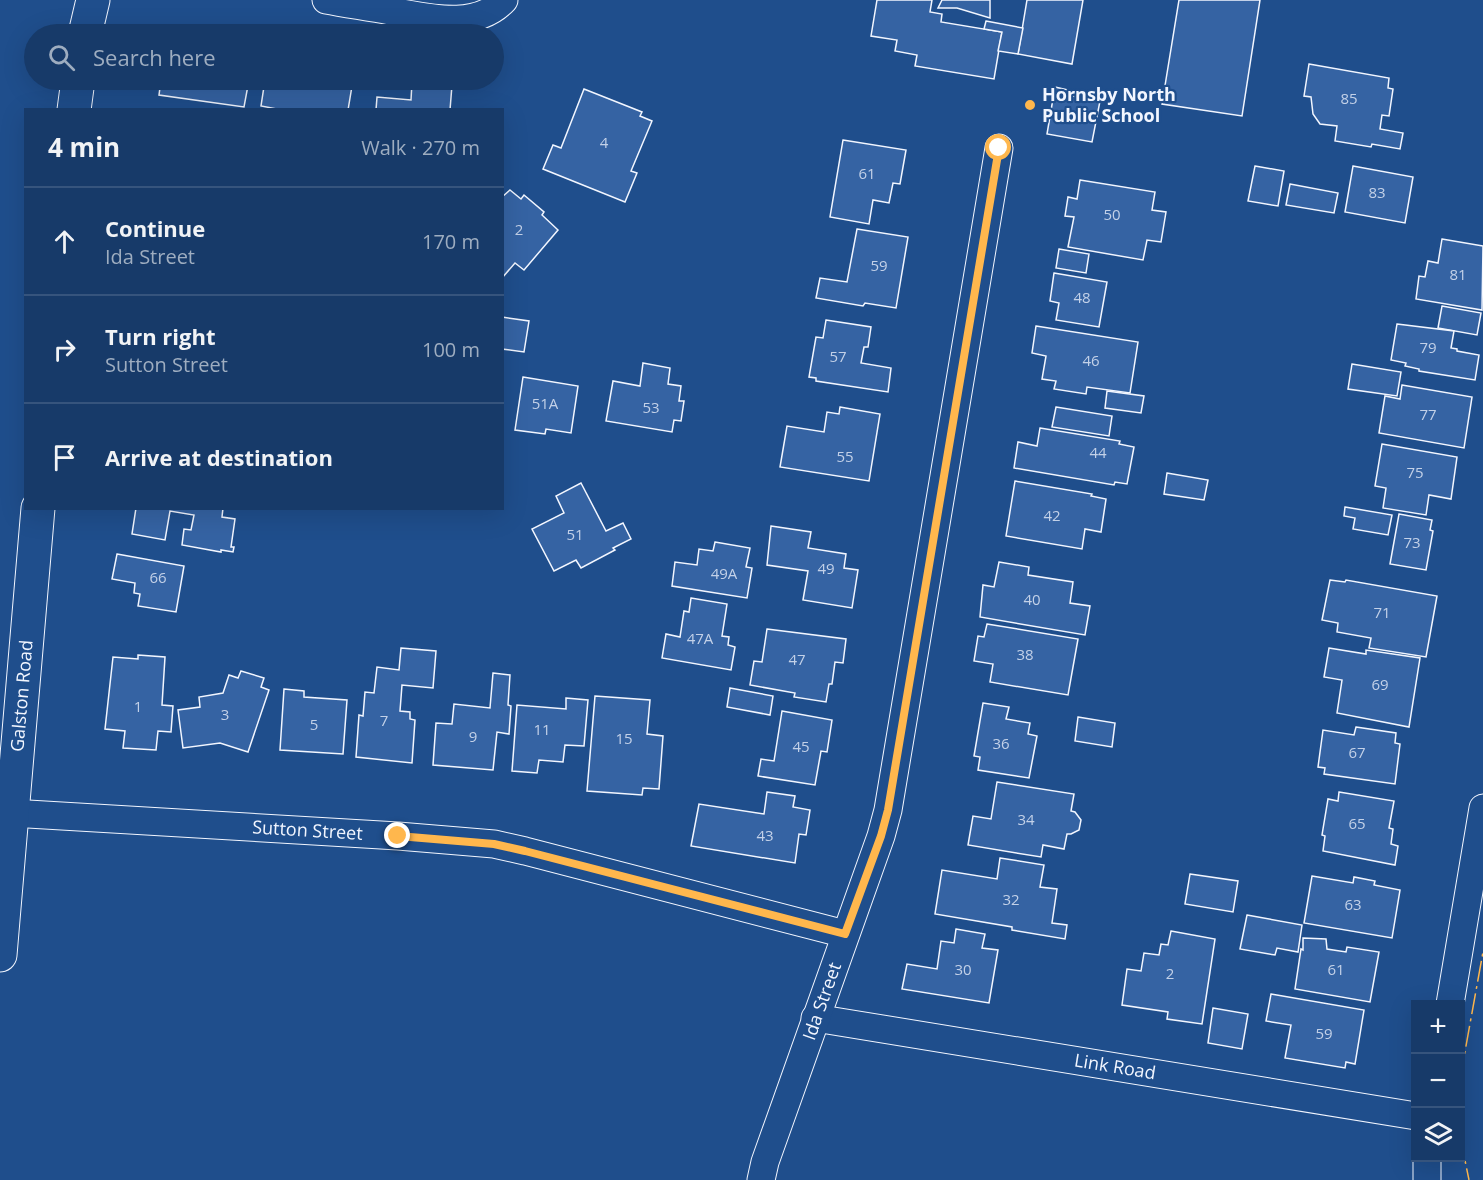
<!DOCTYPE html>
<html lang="en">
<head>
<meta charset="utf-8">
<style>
  :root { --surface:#173a69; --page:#20416f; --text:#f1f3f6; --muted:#9eadc0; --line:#36547d }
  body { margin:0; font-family:"Open Sans",sans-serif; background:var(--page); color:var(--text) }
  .controls { position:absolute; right:18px; bottom:18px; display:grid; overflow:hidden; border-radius:0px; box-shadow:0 6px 24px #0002 }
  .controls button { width:54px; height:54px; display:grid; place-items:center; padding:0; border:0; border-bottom:2px solid var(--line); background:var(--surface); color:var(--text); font:30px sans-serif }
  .stop { position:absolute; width:18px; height:18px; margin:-14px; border:4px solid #ffb74d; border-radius:50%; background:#fff }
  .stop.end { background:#ffb74d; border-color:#fff; box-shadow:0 2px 6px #0008 }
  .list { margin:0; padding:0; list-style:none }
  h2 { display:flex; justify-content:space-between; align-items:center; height:78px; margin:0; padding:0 24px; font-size:26px }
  h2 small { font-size:20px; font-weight:400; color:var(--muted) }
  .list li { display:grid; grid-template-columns:39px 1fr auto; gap:18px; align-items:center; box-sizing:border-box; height:108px; padding:0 24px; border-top:2px solid var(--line) }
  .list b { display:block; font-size:22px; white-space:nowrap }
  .list p { margin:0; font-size:20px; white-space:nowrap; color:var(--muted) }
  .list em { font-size:20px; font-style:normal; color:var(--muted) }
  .icon { flex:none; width:33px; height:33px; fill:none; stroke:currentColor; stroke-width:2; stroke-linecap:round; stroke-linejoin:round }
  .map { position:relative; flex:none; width:1483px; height:1180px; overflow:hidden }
  .search { position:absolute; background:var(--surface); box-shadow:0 6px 24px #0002; left:24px; top:24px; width:480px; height:66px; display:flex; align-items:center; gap:15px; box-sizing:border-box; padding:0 21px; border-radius:33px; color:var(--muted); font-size:22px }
  .panel { position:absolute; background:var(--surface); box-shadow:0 6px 24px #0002; left:24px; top:108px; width:480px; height:402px; border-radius:0px }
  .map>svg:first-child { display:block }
  .building { fill:#3563a3; stroke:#f2f6ff; stroke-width:1.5 }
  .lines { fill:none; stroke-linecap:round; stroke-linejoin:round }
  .minor-casing { stroke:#f2f6ff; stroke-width:29 }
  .primary-casing { stroke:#f2f6ff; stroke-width:35 }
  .minor { stroke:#1f4e8c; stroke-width:27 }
  .primary { stroke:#1f4e8c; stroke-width:33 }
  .power { stroke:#ffb74d; stroke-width:1.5; stroke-dasharray:21 4.5 3 4.5; stroke-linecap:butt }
  .route { stroke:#ffb74d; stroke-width:8 }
  .poi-dot { fill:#ffb74d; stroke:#1f4e8c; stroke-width:2 }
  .labels { text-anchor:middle; stroke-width:4.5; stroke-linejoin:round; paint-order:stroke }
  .number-label { font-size:15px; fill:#c3d1e8 }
  .poi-label { font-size:18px; font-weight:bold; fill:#f2f6ff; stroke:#1f4e8c; text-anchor:start }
  .street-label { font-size:18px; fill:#f2f6ff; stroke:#1f4e8c }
</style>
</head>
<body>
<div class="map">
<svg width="1483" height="1180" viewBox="0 0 1483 1180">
  <rect width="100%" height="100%" fill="#1f4e8c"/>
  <g class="building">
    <path d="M877,0H932L930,12L942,14L941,22L1002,32L994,79L915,66L917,55L895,51L897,40L871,36Z"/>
    <path d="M942,0H990V18L957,8H938Z"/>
    <path d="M1027,0H1083L1072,64L1018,54Z"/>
    <path d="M1179,0H1260L1242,116L1162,104Z"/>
    <path d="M986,21L1023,28L1018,54L998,51L1002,32L984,29Z"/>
    <path d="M199,31L224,34H199Z"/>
    <path d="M1309,64L1389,78L1388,88L1393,89L1389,116L1382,115L1380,129L1403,133L1400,149L1372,144L1371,147L1335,141L1337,126L1320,124L1313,114L1311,97L1304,96Z"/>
    <path d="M161,80H249L244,107L159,95Z"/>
    <path d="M265,80H353L348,110H282L261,106Z"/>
    <path d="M412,82L452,85L450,110H376L377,97L411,100Z"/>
    <path d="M1055,87L1068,90L1066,95L1100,101L1092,142L1047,134Z"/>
    <path d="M584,89L642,112L640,116L652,121L631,171L637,173L625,202L543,169L553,145L561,148Z"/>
    <path d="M843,140L906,150L900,184L893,183L889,203L873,200L869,224L830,217Z"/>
    <path d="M1255,166L1284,171L1278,206L1248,201Z"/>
    <path d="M1353,166L1413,177L1405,223L1345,212Z"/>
    <path d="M1080,180L1155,192L1152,210L1166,212L1161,242L1147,240L1143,260L1068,247L1074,217L1065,216L1068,197L1077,199Z"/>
    <path d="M1290,184L1338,193L1334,213L1286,205Z"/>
    <path d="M510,190L521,199L524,195L544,212L542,215L558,230L524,270L515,263L502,278V197Z"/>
    <path d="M857,229L908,237L896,308L865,303L863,306L816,298L820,278L847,282Z"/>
    <path d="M1442,239L1483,246L1482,310L1416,299L1419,276L1425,277L1428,261L1438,263Z"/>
    <path d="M1059,249L1089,254L1086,273L1056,268Z"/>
    <path d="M1054,273L1107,282L1099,327L1056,320L1059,303L1050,301Z"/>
    <path d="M1442,306L1481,313L1477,335L1438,328Z"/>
    <path d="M502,317L529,321L524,352L502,349Z"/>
    <path d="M826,320L871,327L868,347H864L861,363L891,368L888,392L816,381V378L809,377L816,337L823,338Z"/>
    <path d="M1397,324L1454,331L1451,348L1457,349V351L1479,355L1475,380L1419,371V369L1405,366L1406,363L1391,360Z"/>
    <path d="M1036,326L1138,342L1130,393L1087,387L1086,394L1054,389L1056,381L1042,379L1046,356L1032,353Z"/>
    <path d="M643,363L670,368L668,384L681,386L679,401H684L681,421L674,420L672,432L606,421L613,381L640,386Z"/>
    <path d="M1352,364L1401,372L1397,396L1348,389Z"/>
    <path d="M523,377L578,386L571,433L546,429L545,434L515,430Z"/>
    <path d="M1402,385L1472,397L1464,448L1379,433L1385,396L1400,399Z"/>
    <path d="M1107,391L1144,396L1141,413L1105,408Z"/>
    <path d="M840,407L880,414L869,481L780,467L787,426L824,432L827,412L839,414Z"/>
    <path d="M1056,407L1112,416L1109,436L1052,427Z"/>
    <path d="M1040,428L1120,441L1119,444L1134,447L1127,484L1115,482L1114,485L1014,468L1018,442L1037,446Z"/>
    <path d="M1382,444L1457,457L1451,499L1429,495L1426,515L1383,508L1386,488L1375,486Z"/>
    <path d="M1167,473L1208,480L1204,500L1164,494Z"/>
    <path d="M1015,481L1092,494L1091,496L1106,499L1101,532L1085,529L1082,549L1006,536Z"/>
    <path d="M581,483L606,531L623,523L631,539L613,548L615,550L581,568L576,560L554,571L532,529L564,513L556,496Z"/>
    <path d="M1345,507L1392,515L1388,535L1353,529L1355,518L1344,516Z"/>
    <path d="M136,508H223L222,517L235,519L231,547H234L233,552L221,550V552L182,545L184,529L191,530L194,515L170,511L165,540L132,534Z"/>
    <path d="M1399,514L1432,520L1430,530L1433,531L1426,570L1390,564Z"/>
    <path d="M771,526L811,532L808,548L846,554L844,568L858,570L852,608L803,600L808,571L767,565Z"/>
    <path d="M715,542L750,548L746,567L752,568L747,598L672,586L675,562L697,565L699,549L713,551Z"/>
    <path d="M117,554L184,566L176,612L138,606L140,594L134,593L135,583L112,579Z"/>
    <path d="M999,562L1029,567L1028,575L1073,582L1070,603L1090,606L1085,635L980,617L983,585L994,587Z"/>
    <path d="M1330,580L1345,582L1346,580L1437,596L1426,657L1369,648L1371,638L1337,632L1338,623L1322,620Z"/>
    <path d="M691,598L727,604L722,636L729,637L728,645L735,647L731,670L662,658L666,634L680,637L684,611L689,612Z"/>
    <path d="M987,624L1078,639L1068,695L990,682L993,664L974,661L978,636L984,637Z"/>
    <path d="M767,629L846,639L843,663L835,662L832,684H829L826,702L794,697L795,693L750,685L754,661L762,662Z"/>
    <path d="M401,648L436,651L433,688L402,685L400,711L410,712V719L415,720L412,763L356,757L359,715L363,716L365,692L374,693L377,667L399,670Z"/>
    <path d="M1329,648L1366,654V650L1420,658L1409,727L1337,713L1342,680L1324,677Z"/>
    <path d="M138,655L165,657L162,705L173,706L171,732L158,731L156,750L123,748L125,731L105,729L113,657L138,659Z"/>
    <path d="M241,671L264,678L261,687L269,690L248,752L220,743L183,748L178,710L200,707L199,697L223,693L229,675L238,678Z"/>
    <path d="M493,673L510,675L508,705L511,706L509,734L497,732L493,770L433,765L436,723L452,724L454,704L490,708Z"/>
    <path d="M730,688L773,696L770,715L727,707Z"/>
    <path d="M284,689L304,691V697L347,700L343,754L280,750Z"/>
    <path d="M595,696L650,700L647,734L663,736L659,789L643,788L642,795L587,791Z"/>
    <path d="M566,698L588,700L584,746L565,745L563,762L539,760L537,773L512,771L517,705L566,709Z"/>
    <path d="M983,703L1009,707L1006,719L1030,723L1028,734L1037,736L1029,778L978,770L980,757L974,756Z"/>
    <path d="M782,711L832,720L827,752L821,751L815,785L758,776L761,759L774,761Z"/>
    <path d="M1078,717L1115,723L1112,747L1075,741Z"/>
    <path d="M1356,727L1396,733L1395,743L1400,744L1395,784L1324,774L1325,768L1318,767L1323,730L1354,735Z"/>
    <path d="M997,782L1074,794L1071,811L1075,812L1081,820L1079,830L1071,834H1067L1064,849L1043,845L1041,857L968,845L973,816L991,819Z"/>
    <path d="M767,792L795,796L793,807L810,810L806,835L799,834L795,863L691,846L699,804L764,814Z"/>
    <path d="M1339,792L1394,801L1389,828L1393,829L1391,844L1398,846L1395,865L1323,851L1325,836L1322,835L1328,799L1338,801Z"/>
    <path d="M1000,858L1044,865L1040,887L1057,889L1052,923L1067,925L1065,939L1012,930V927L935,914L942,870L997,879Z"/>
    <path d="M1190,874L1238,881L1233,912L1185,904Z"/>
    <path d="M1312,876L1353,883L1354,877L1375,881L1374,885L1400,890L1392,938L1304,923Z"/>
    <path d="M1247,915L1302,925L1298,952L1277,948L1275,955L1240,949Z"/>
    <path d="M956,929L985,934L982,948L998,950L989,1003L902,989L907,964L937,969L941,941L954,943Z"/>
    <path d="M1171,931L1215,939L1202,1024L1167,1019L1168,1012L1122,1005L1127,969L1141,971L1144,953L1159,955L1161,944L1168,945Z"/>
    <path d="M1303,938L1326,939L1327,949L1346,952L1347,947L1379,952L1370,1002L1295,989L1301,949L1303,950Z"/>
    <path d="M1271,994L1364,1010L1355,1064L1346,1062L1345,1068L1285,1058L1291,1025L1266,1021Z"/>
    <path d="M1213,1008L1248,1014L1242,1049L1208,1043Z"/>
  </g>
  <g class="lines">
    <defs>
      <g id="minor">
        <path d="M326,0C347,4 369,7 390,11C426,17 475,31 504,0"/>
        <path id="s1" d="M11,813L398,836L494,844L525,851L845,934"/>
        <path d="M1450,1004L1483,808"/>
        <path id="s2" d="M815,1018L1416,1116"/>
        <path id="s3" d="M761,1180L765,1162L881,836L888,810L999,148"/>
        <path d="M1427,1180V1158"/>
      </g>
      <g id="primary">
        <path d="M85,34L93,0"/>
        <path d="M74,110L78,80"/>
        <path id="s4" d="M0,955L38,508"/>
      </g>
    </defs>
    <use href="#minor" class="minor-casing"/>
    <use href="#primary" class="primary-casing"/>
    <use href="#minor" class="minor"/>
    <use href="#primary" class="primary"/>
    <g class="power">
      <path d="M1460,1079L1483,952"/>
      <path d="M1460,1136L1469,1180"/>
    </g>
  </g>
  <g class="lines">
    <path class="route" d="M398,836L494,844L525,851L845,934L881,836L888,810L999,148"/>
  </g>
  <circle class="poi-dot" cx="1030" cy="105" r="6"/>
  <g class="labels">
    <g class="number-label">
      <text x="1349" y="104">85</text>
      <text x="604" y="148">4</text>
      <text x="867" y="179">61</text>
      <text x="1377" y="198">83</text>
      <text x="1112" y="220">50</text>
      <text x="519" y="235">2</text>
      <text x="879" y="271">59</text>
      <text x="1458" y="280">81</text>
      <text x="1082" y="303">48</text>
      <text x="1428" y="353">79</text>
      <text x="838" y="362">57</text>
      <text x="1091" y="366">46</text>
      <text x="545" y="409">51A</text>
      <text x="651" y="413">53</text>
      <text x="1428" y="420">77</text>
      <text x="1098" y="458">44</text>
      <text x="845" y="462">55</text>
      <text x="1415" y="478">75</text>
      <text x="1052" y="521">42</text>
      <text x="575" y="540">51</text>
      <text x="1412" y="548">73</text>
      <text x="826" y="574">49</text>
      <text x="724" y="579">49A</text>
      <text x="158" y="583">66</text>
      <text x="1032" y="605">40</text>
      <text x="1382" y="618">71</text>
      <text x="700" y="644">47A</text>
      <text x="1025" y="660">38</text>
      <text x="797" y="665">47</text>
      <text x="1380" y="690">69</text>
      <text x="138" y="712">1</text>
      <text x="225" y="720">3</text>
      <text x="384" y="726">7</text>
      <text x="314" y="730">5</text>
      <text x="542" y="735">11</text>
      <text x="473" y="742">9</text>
      <text x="624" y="744">15</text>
      <text x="1001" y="749">36</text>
      <text x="801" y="752">45</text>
      <text x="1357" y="758">67</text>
      <text x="1026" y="825">34</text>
      <text x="1357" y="829">65</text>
      <text x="765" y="841">43</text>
      <text x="1011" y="905">32</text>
      <text x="1353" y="910">63</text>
      <text x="963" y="975">30</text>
      <text x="1336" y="975">61</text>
      <text x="1170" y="979">2</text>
      <text x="1324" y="1039">59</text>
    </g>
    <g class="poi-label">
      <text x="1042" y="101">Hornsby North<tspan x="1042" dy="21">Public School</tspan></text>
    </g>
    <g class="street-label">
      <text dy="6" stroke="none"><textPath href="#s4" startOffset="260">Galston Road</textPath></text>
      <text dy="6" stroke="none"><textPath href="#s1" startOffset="297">Sutton Street</textPath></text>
      <text dy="6" stroke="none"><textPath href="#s3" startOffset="189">Ida Street</textPath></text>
      <text dy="6" stroke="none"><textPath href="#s2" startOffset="304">Link Road</textPath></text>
    </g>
  </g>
</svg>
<div class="controls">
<button>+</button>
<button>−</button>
<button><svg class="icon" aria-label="layers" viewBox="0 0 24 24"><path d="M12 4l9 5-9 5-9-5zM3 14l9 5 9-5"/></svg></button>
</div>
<div class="stop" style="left:999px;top:148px"></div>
<div class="stop end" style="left:398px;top:836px"></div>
<div class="search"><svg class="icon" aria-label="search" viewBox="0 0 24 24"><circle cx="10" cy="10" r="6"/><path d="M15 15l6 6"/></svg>Search here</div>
<section class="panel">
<h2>4 min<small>Walk · 270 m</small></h2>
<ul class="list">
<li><svg class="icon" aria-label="ahead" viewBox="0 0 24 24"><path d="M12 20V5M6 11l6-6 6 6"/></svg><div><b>Continue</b><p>Ida Street</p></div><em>170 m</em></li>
<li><svg class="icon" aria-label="right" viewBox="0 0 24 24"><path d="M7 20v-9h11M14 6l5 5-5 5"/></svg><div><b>Turn right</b><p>Sutton Street</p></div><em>100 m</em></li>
<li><svg class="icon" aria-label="arrive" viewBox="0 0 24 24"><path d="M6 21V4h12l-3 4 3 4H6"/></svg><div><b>Arrive at destination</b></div></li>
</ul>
</section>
</div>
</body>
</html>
